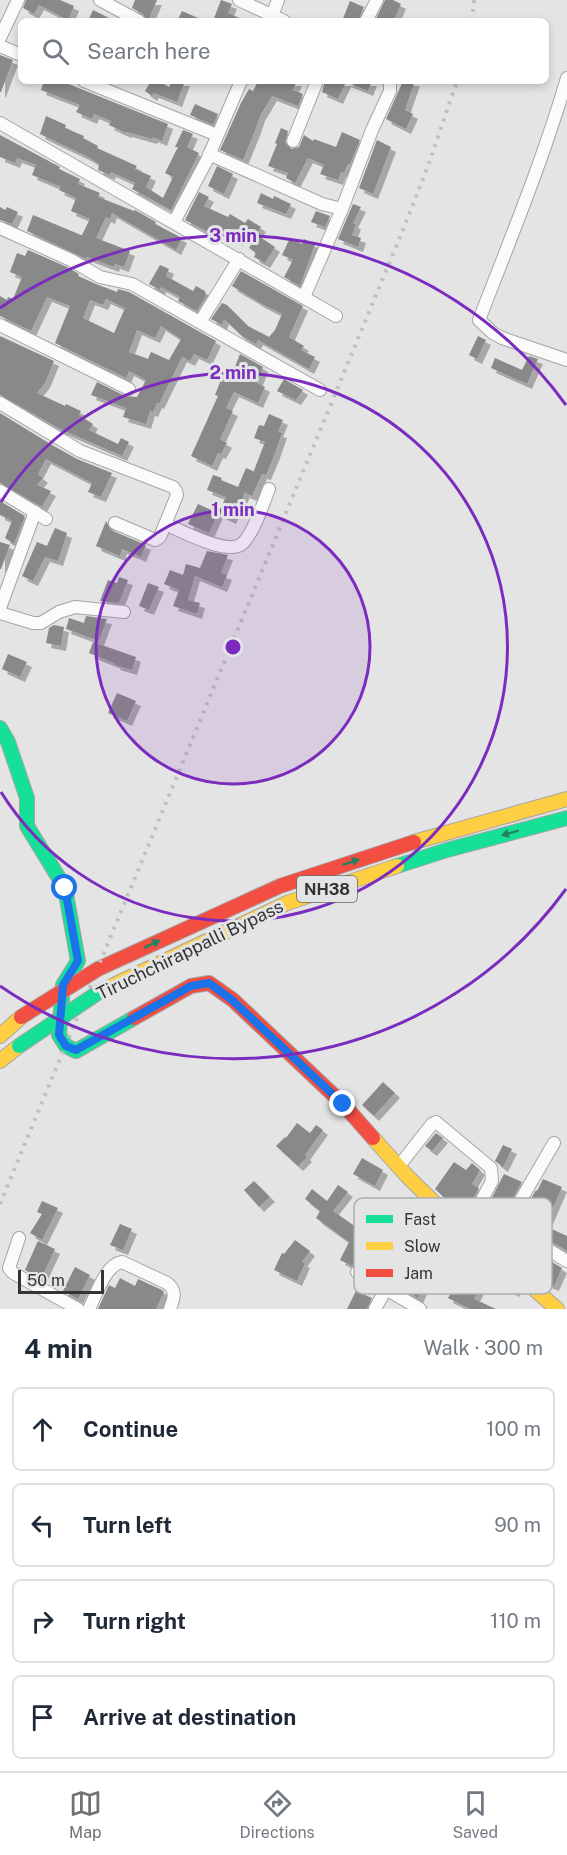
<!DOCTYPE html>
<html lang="en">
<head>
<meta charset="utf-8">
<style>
  :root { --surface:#fff; --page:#f2f2f3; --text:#1f2937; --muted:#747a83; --line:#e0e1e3; --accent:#727272 }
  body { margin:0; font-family:"Public Sans",sans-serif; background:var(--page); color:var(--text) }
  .scale { position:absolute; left:18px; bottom:15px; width:86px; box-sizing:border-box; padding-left:6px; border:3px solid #343435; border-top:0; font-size:16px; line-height:21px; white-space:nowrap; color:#343435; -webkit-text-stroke:4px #e3e4e5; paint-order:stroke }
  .stop { position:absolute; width:18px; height:18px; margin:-14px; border:4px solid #1a73e8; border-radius:50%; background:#fff }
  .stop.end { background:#1a73e8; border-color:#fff; box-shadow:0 2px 6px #0008 }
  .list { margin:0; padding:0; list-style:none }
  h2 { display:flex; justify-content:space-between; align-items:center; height:78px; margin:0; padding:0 24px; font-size:26px }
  h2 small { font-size:20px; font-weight:400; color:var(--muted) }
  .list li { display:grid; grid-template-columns:39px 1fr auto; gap:18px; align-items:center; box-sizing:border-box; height:84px; margin:0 12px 12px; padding:0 12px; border:2px solid var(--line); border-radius:9px }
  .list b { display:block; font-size:22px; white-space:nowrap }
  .list em { font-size:20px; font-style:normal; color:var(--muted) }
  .icon { flex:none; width:33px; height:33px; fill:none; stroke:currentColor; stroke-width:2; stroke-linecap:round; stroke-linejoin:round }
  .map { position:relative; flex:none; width:567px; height:1309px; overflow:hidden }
  .search { position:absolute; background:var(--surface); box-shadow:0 3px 9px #0003; left:18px; right:18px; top:18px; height:66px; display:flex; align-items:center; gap:15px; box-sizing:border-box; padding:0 21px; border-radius:9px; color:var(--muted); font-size:22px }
  .sheet { height:462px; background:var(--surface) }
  nav { display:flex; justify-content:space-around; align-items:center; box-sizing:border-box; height:84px; border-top:2px solid var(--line); background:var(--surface); font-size:16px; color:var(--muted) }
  nav a { display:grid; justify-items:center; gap:3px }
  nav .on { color:var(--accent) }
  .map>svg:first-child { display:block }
  .building { fill:#898989; fill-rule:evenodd; filter:url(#shadow) }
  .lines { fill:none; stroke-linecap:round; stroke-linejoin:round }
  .street-casing { stroke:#a5a5a5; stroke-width:14 }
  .fast-casing { stroke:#a5a5a5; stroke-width:16 }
  .slow-casing { stroke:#a5a5a5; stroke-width:16 }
  .jam-casing { stroke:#a5a5a5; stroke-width:16 }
  .street { stroke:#fbfbfb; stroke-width:12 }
  .fast { stroke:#16e098; stroke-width:14 }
  .slow { stroke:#ffcf43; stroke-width:14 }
  .jam { stroke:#f24e42; stroke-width:14 }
  .rail { stroke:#c0c0c0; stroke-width:4; stroke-dasharray:3 6; stroke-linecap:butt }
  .fast-bridge-casing { stroke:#a5a5a5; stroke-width:16; stroke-linecap:butt }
  .jam-bridge-casing { stroke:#a5a5a5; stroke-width:16; stroke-linecap:butt }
  .fast-bridge { stroke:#16e098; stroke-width:14 }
  .jam-bridge { stroke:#f24e42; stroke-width:14 }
  .oneway { fill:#268162 }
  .route { stroke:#1a73e8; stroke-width:8 }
  .ring { fill:none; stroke:#7b2cbf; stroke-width:3 }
  .labels { text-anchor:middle; stroke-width:6; stroke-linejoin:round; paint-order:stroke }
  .shield { fill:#e3e4e5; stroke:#68696a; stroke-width:1.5 }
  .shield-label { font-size:16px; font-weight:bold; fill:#343435 }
  .street-label { font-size:18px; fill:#343435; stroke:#e3e4e5 }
  .key { fill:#e3e4e5; stroke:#aeafb0; stroke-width:1.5 }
  .key-label { font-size:16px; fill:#343435 }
  .centre { fill:#7b2cbf; stroke:#e3e4e5; stroke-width:3 }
  .ring-label { font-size:18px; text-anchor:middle; font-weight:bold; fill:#7b2cbf; stroke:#e3e4e5; stroke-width:6; stroke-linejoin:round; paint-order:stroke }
</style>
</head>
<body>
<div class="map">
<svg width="567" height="1309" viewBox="0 0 567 1309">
  <defs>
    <filter id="shadow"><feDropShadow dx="5" dy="5" stdDeviation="0" flood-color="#0004"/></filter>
  </defs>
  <rect width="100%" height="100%" fill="#e4e4e4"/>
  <g class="building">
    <path d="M26,0H60L74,6L68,20L39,5L34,14L23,8Z"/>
    <path d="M135,0H157L148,21L143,14L132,8Z"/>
    <path d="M221,0L232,4L228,13L246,21H213Z"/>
    <path d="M385,0H393L401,4L395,18L400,21H375Z"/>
    <path d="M350,1L364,7L358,21H342Z"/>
    <path d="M93,10L115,21H88Z"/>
    <path d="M182,11L205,21H177Z"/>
    <path d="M0,55L13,60L1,92H0Z"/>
    <path d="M44,81H61L168,124L162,141L153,137L152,139L127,132L126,133L109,125L111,121L94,114L92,119L76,112L80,105L41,90Z"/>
    <path d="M151,81H159L169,87L172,81H185L177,102L154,93L152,96L145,91Z"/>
    <path d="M258,81H297L293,90L303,94L298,106L272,96L260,116L255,131L243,160L220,150L241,103L249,89L253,91Z"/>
    <path d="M325,81H372L368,91L346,82L338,99L322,92Z"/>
    <path d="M403,81H415L405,110L413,114L406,129L386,119Z"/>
    <path d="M195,104L218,114L213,125L190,115Z"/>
    <path d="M46,116L66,125L65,128L84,136L83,138L98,146L97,148L137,166L135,169L151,176L146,187L163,198L173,177L165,173L178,147H175L183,130L193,134L187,147L199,153L171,210L132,189L135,183L111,172L110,175L98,170L99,164L88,157L40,134Z"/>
    <path d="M281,128L288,131L285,142L291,149L299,147L304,135L313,141L314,139L336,147L342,132L360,140L350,164H348L344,173L341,172L338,180L320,174L324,165L308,158L295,183L286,178L288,173L268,166L277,144L275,143Z"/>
    <path d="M0,135L60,167L59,169L80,179L78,184L100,193L98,197L134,211L135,210L156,222L155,224L182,238L176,250L112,213L110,219L106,217L96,238L130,251L124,267L115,264L114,267L87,257L86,259L27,231L33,215L81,235H82L90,219L71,211L76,198L59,190L61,187L32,175L36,165L17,158L15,163L0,157Z"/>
    <path d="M377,140L391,147L373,194L359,188Z"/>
    <path d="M217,166L233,174L224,194L208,186Z"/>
    <path d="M199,192L209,197L204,206L228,217L230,214L245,223L248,219L261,227L254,238L245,232L238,241L213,228L211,233L185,220Z"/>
    <path d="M261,193L273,199L274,196L291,204L286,214L257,203Z"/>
    <path d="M353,204L361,207L353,223L356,224L352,235L361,238L358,247L338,239Z"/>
    <path d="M0,207L5,210L7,207L18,212L12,224L0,220Z"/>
    <path d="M316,211L330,216L325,227L311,222Z"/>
    <path d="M257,235L275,247L265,263L254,257L256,253L249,248Z"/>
    <path d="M290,238L302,244L304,239L315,244L300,286L284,277L293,260L282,255Z"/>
    <path d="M28,250L67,267L79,274L78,276L96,284L117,292L118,289L129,292L216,341L207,360L194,354L190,361L182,357L159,404L157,403L153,412L150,411L146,424L123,417L126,408L91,395L97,382L125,396L137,397L146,380L129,371L126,378L55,343L70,306L47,297L31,331L0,316V296L7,300L8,297L13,299L22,277L10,272L17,253L25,256ZM106,299L125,308L114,333L83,318L90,300L103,305ZM161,326L181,339L169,360L151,352L148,359L129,352L137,330L155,338Z"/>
    <path d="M160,265L169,269L166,276L193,291L196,286L205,291L206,296L197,311L178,301L180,297L161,287L160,290L149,284Z"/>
    <path d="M241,271L303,306L289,337L304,346L301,350L315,357L309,369L258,340L256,344L243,337L224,319L222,325L211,319L222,303L227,305L248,326L269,337L275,330L282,314L262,304L232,286Z"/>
    <path d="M0,336L54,361L45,383L37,393L65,406L66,404L81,411L79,415L93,424L89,430L118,444L121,438L129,442L122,456L60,429L0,395Z"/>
    <path d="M478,336L486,340L477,359L469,355Z"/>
    <path d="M240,354L263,367L257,383L265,387L258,403L234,392L226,408L233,411L220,439L227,443L221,454L218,453L212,466L191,456L218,396L215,395L225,369L233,372Z"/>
    <path d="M529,356L538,359L527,384L491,368L495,358L522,370Z"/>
    <path d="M284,379L303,390L296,400L277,391Z"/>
    <path d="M0,413L52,445L77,459L112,473L101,497L88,492L92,483L46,459L38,474L43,478L37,485L51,491L42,507L0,483Z"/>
    <path d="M269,414L283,420L278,432L282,433L274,456L266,475L262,474L252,496L245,493L247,487L239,507L237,506L231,519L218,513L226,497L207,490L213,475L222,478L221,480L238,487L246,468L253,471V473L265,442L254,438L259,425L264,426Z"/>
    <path d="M0,501L25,516L14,544L5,538L12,521L0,515Z"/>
    <path d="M198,504L218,513L209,533L188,524Z"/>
    <path d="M106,521L111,530L146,545L141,557L122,549L120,556L96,546Z"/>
    <path d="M55,528L67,533L58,561L45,557L33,581L22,576L37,542L47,546Z"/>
    <path d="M0,542L10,545L1,569H0Z"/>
    <path d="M207,551L228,555L221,573L227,575L222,587L195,576L188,600L200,603L197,614L173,606L179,590L164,584L170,570L183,575L186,564L200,568Z"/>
    <path d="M119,577L128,580L119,603L100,601L108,580L117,583Z"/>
    <path d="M148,583L159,587L149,610L139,606Z"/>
    <path d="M86,616L107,619L99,641L66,629L69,618L84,623Z"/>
    <path d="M54,625L64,627L61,646L46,643L49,628Z"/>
    <path d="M93,642L136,657L132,670L115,665L116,664L89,653Z"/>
    <path d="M8,654L27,662L20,677L2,669Z"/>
    <path d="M117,693L136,701L127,721L108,713Z"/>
    <path d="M383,1082L395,1093L374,1116L362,1105Z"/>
    <path d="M297,1123L310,1133L316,1125L323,1130L305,1155L307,1157L298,1166L276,1146L285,1137L286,1138Z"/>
    <path d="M436,1133L443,1138L432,1151L425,1146Z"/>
    <path d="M503,1145L512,1149L503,1167L495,1161Z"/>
    <path d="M362,1158L383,1170L375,1186L353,1174Z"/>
    <path d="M454,1162L466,1170L472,1163L480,1170L472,1184L479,1188L466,1211L454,1204L453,1206L435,1189Z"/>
    <path d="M504,1174L522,1182L490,1237L483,1231L487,1222L481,1219Z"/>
    <path d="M543,1179L562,1187L545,1226L567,1236V1251L518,1221L536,1190L537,1191Z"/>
    <path d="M254,1181L270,1197L259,1207L244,1190Z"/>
    <path d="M338,1185L348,1192L333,1211L356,1227L360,1221L378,1235L390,1217L396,1220L403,1201L419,1207L417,1212L418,1213L387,1270L373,1260L372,1263L359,1256L352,1266L340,1260L349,1242L316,1218L320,1211L305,1199L312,1189L327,1201Z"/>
    <path d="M42,1201L58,1208L42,1240L30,1233L42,1214L37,1212Z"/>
    <path d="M120,1224L132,1229L123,1250L110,1245Z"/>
    <path d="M447,1232L454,1235L484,1259L517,1288L514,1292L475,1266L472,1271L425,1250L415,1270L425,1275L418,1289L422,1290L418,1298L397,1286L426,1234L443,1242Z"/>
    <path d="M509,1236L562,1268L554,1286L539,1280L503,1247Z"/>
    <path d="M295,1240L310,1251L302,1262L305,1263L297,1281L274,1270L282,1253L284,1254Z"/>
    <path d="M38,1241L55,1249L41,1279L25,1270Z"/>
    <path d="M75,1267L90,1275L78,1299L63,1291Z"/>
    <path d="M120,1278L135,1286L138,1279L162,1290L164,1292L156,1309H98L109,1285L115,1288Z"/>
    <path d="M459,1279L479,1289L474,1299L496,1309H470L448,1298Z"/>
    <path d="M356,1291L372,1298L367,1309H347Z"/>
  </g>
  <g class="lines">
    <defs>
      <g id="street">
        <path d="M100,0L139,21"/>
        <path d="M239,0L284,21"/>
        <path d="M270,21L278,0"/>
        <path d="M366,21L377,0"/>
        <path d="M0,38L18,0"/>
        <path d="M0,46L21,55"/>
        <path d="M567,78C543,160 510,240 479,320L493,333L502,338L567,360"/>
        <path d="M84,81L217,135"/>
        <path d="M0,123L336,316"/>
        <path d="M293,141L317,81"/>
        <path d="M209,154L322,204L342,209"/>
        <path d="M174,222L207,160L241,81"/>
        <path d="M0,228L71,260L100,277L132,284L320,390"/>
        <path d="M304,297L342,209L372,130L390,91V81"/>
        <path d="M200,322L239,259"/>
        <path d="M0,325L129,389"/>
        <path d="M0,403L80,451L173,487L176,491L177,495L162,532L160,537L155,540L115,523"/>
        <path d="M0,491L46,519"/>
        <path d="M165,524C182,531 229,557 243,543C254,532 263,504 269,489"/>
        <path d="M0,608L35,512"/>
        <path d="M0,613L33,623H41L59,612L75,607L124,612"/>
        <path d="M399,1166L432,1124L436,1122L491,1168L492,1181L465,1231"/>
        <path d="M506,1224L567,1261"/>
        <path d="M19,1238L9,1268L13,1273L78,1309"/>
        <path d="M491,1251L554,1143"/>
        <path d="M357,1272L420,1309"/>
        <path d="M89,1309C96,1295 106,1264 122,1262L167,1283C177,1291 174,1298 170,1309"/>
        <path d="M375,1309L434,1202"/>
      </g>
      <g id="fast">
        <path d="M0,728L8,742L27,798V826L65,888L78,961L63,985L59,1035L66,1046L76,1051L134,1018"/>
        <path d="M397,866L447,850L567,818"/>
      </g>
      <g id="slow">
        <path d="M414,842L567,799"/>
        <path d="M99,992L287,903L397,866"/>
        <path d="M0,1036L21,1017"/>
        <path d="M0,1061L19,1046"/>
        <path d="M373,1138L407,1176L452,1220L491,1251L557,1309"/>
      </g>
      <g id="jam">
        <path d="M98,969L280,886L414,842"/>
        <path d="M134,1018L191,986L209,983L233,1000L343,1104L373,1138"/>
      </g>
    </defs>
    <use href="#street" class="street-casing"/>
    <use href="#fast" class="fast-casing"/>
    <use href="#slow" class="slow-casing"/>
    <use href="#jam" class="jam-casing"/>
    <use href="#street" class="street"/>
    <use href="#fast" class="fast"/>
    <use href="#slow" class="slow"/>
    <use href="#jam" class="jam"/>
    <g class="rail">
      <path d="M472,21L474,0"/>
      <path d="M0,1204L403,230L429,163L457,81"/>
    </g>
    <defs>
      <path id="fast-bridge" d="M19,1046L99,992"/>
      <path id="jam-bridge" d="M21,1017L98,969"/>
    </defs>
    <use href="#fast-bridge" class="fast-bridge-casing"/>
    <use href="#jam-bridge" class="jam-bridge-casing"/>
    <use href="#fast-bridge" class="fast-bridge"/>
    <use href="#jam-bridge" class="jam-bridge"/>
  </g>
  <defs><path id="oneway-solid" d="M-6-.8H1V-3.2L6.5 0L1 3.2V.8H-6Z" transform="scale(1.5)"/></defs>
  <g class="oneway">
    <use href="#oneway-solid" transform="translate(510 833) rotate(165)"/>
    <use href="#oneway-solid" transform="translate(351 862) rotate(-18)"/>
    <use href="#oneway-solid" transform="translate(152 944) rotate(-25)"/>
  </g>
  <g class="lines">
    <path class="route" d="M65,888L78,961L63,985L59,1035L66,1046L76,1050L191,986L209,983L232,1000L343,1104"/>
  </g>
  <circle cx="233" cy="647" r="137" fill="#7b2cbf" fill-opacity=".12"/>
  <g class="ring">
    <circle cx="233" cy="647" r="137"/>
    <path d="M1 502A274 274 0 1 1 1 792"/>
    <path d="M566 889A411 411 0 0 1 0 986M0 308A411 411 0 0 1 566 405"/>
  </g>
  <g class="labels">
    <rect class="shield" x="297" y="876" width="60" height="26" rx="4.5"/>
    <g class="shield-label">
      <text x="327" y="895">NH38</text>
    </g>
    <g class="street-label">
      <text transform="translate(190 950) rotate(-26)" y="6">Tiruchchirappalli Bypass</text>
    </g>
  </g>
  <rect x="354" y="1198" width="198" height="96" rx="9" class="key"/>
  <rect x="366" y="1215" width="27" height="8" fill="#16e098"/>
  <rect x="366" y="1242" width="27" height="8" fill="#ffcf43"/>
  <rect x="366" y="1269" width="27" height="8" fill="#f24e42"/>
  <g class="key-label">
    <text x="404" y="1225">Fast</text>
    <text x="404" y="1252">Slow</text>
    <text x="404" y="1279">Jam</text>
  </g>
  <circle cx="233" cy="647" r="9" class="centre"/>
  <g class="ring-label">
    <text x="233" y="242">3 min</text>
    <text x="233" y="379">2 min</text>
    <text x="233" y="516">1 min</text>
  </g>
</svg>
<div class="scale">50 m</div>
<div class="stop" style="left:65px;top:888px"></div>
<div class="stop end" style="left:343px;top:1104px"></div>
<div class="search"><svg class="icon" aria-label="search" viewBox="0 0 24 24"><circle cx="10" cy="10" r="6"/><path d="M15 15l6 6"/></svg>Search here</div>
</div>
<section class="sheet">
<h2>4 min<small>Walk · 300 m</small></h2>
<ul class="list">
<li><svg class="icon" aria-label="ahead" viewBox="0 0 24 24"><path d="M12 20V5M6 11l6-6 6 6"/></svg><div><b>Continue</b></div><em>100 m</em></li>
<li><svg class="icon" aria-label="left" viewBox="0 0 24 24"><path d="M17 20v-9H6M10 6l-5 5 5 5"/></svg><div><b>Turn left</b></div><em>90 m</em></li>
<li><svg class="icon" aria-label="right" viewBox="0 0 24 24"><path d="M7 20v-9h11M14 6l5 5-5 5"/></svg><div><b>Turn right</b></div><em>110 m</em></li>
<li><svg class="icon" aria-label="arrive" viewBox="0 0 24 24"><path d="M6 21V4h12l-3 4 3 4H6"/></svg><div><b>Arrive at destination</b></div></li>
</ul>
</section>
<nav>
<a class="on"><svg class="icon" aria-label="map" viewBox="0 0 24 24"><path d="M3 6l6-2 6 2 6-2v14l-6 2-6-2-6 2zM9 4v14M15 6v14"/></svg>Map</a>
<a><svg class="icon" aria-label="directions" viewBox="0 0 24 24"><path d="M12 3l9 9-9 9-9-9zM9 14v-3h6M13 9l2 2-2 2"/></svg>Directions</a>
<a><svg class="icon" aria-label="saved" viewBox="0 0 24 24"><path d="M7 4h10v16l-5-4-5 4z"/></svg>Saved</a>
</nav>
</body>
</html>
